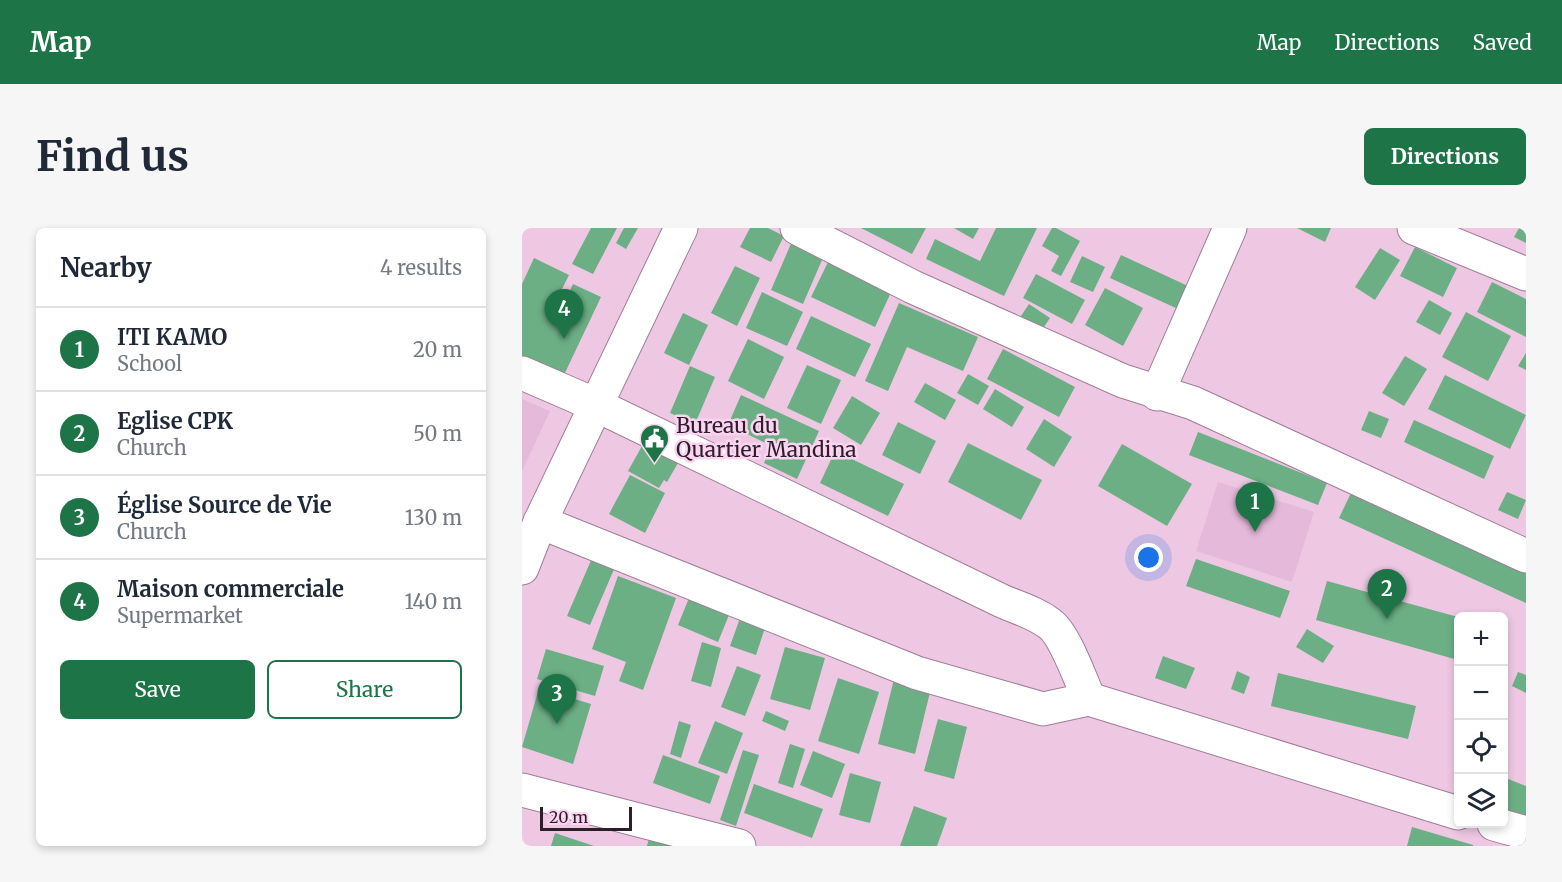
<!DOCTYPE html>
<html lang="en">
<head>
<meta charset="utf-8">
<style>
  :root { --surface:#fff; --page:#f6f6f7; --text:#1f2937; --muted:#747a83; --line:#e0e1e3; --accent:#1d7447 }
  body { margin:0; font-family:Merriweather,serif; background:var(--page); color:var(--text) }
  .controls { position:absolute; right:18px; bottom:18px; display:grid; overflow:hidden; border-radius:9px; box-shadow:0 3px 9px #0003 }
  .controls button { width:54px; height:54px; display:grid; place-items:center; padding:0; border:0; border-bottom:2px solid var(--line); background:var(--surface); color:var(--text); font:30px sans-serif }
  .scale { position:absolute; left:18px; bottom:15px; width:92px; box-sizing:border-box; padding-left:6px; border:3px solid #2d1f29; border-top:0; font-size:16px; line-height:21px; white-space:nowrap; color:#2d1f29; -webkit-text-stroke:4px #fbd4f1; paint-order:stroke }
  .you { position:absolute; left:627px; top:330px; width:21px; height:21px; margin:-15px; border:4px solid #fff; border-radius:50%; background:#1a73e8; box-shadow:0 0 0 9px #1a73e833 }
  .badge { display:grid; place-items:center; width:39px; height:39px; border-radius:50%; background:var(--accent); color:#fff; font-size:20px; font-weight:700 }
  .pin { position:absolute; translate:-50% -50px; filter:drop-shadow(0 2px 3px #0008) }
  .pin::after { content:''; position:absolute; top:32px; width:21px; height:18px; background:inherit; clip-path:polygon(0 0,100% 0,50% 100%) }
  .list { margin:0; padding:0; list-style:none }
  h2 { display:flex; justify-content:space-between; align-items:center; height:78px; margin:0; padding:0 24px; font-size:26px }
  h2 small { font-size:20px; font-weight:400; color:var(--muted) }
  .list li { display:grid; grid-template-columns:39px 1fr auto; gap:18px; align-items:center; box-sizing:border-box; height:84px; padding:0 24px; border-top:2px solid var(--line) }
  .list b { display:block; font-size:22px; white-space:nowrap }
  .list p { margin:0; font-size:20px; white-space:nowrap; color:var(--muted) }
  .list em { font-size:20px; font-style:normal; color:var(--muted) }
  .actions { display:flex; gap:12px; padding:18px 24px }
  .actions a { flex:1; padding:14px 0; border:2px solid var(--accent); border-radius:9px; text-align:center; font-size:21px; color:var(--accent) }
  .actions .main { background:var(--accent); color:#fff }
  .icon { flex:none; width:33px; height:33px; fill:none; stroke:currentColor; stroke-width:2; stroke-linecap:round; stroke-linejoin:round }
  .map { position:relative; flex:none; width:1004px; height:618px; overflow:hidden; border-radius:9px }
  header { display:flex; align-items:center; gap:36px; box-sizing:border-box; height:84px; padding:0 30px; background:var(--accent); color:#fff }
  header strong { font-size:28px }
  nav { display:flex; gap:33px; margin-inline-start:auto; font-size:21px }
  .intro { display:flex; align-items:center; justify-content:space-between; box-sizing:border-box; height:144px; padding:0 36px }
  h1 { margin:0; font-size:42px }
  .button { padding:15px 27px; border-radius:9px; background:var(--accent); color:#fff; font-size:21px; font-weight:700 }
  main { display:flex; gap:36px; padding:0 36px }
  aside { flex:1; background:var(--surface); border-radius:9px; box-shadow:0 3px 9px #0003 }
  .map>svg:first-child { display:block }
  .built { fill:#e5b9d9 }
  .building { fill:#6caf85 }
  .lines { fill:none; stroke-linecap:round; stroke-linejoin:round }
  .street-casing { stroke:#a07d97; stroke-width:35 }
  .street { stroke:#fff; stroke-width:33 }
  .labels { text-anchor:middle; stroke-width:5; stroke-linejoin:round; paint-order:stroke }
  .poi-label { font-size:21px; fill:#2d1f29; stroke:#fbd4f1; text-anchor:start }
</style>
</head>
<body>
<header>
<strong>Map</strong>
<nav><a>Map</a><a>Directions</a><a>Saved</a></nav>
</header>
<div class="intro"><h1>Find us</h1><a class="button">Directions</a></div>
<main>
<aside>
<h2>Nearby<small>4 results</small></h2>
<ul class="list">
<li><span class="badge">1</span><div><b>ITI KAMO</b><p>School</p></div><em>20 m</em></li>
<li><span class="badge">2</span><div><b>Eglise CPK</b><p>Church</p></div><em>50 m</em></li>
<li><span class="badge">3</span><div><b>Église Source de Vie</b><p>Church</p></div><em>130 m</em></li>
<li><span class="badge">4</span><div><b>Maison commerciale</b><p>Supermarket</p></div><em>140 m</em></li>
</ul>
<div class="actions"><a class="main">Save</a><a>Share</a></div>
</aside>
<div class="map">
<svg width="1004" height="618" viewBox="0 0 1004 618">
  <rect width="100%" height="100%" fill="#eec7e3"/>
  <g class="built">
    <path d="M0,171L28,183L0,243Z"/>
    <path d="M696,254L792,284L770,354L674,323Z"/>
  </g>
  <g class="building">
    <path d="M69,0H95L71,46L50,36Z"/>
    <path d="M102,0H116L104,21L94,15Z"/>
    <path d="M228,0H246L262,8L249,34L218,19Z"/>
    <path d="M339,0H404L390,26Z"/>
    <path d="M432,0H457L451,11Z"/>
    <path d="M474,0H515L482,68L404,31L413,11L458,33Z"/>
    <path d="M530,0H534L558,13L539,48L529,43L537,28L520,18Z"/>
    <path d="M775,0H809L803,14Z"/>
    <path d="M997,0H1004V15L992,9Z"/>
    <path d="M271,11L303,25L281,76L249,62Z"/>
    <path d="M893,19L935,40L921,69L878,48Z"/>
    <path d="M858,20L878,32L853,72L833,59Z"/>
    <path d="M599,27L666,58L656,81L588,50Z"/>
    <path d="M560,28L583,39L571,64L548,54Z"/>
    <path d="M12,30L47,47L29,83L37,86L51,56L79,69L41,149L0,129V56Z"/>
    <path d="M308,30L371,60L353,99L289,69Z"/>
    <path d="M213,38L238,50L215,98L189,85Z"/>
    <path d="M514,46L563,72L550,96L501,70Z"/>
    <path d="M970,54L1004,71V109L955,84Z"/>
    <path d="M583,60L621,80L601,118L563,97Z"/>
    <path d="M240,64L281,84L265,118L224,100Z"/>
    <path d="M907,72L930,85L918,107L894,94Z"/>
    <path d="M377,75L456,109L441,143L385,119L366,163L343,153Z"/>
    <path d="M507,76L528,90L518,105L497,91Z"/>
    <path d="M944,84L989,108L966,153L920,129Z"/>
    <path d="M161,85L186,97L167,137L142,125Z"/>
    <path d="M289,88L349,116L333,149L274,121Z"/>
    <path d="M226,111L262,129L242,171L206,153Z"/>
    <path d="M481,121L553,159L537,189L465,151Z"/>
    <path d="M1004,125V142L996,138Z"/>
    <path d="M883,128L905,141L882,178L860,165Z"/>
    <path d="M285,137L319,152L299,196L265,180Z"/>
    <path d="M168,138L193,149L173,196L148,185Z"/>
    <path d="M446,146L467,158L456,177L435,165Z"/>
    <path d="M923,147L1004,187L988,221L906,181Z"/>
    <path d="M403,155L434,172L423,192L392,174Z"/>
    <path d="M473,161L502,179L490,199L461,181Z"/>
    <path d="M219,167L297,203L275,251L242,235L250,218L206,197Z"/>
    <path d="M330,168L358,185L339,217L311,200Z"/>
    <path d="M847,183L867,191L859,210L839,202Z"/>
    <path d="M522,191L550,209L532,239L504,221Z"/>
    <path d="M892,192L972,228L962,251L882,214Z"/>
    <path d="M376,194L414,213L398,246L360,227Z"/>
    <path d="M676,204L805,255L796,277L667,227Z"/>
    <path d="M125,209L160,228L145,254L142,252L137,260L106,243Z"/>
    <path d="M446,215L520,252L499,292L426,254Z"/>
    <path d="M600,216L670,256L645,298L576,258Z"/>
    <path d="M313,223L382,256L366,288L298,255Z"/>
    <path d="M108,247L143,265L123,305L87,286Z"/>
    <path d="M985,264L1004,272L996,291L976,282Z"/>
    <path d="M829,265L1004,345V375L817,290Z"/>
    <path d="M70,330L93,339L68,397L45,388Z"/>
    <path d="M674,331L768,363L758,390L664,358Z"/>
    <path d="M96,348L154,370L121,462L97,453L104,434L70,421Z"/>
    <path d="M805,353L936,389V432L794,392Z"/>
    <path d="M167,370L207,387L196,414L156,397Z"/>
    <path d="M218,390L243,400L234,427L208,418Z"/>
    <path d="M785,401L812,418L801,435L774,419Z"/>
    <path d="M180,414L199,420L189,459L169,453Z"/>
    <path d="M263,419L303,430L288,482L248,471Z"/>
    <path d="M24,421L82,438L73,468L15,451Z"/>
    <path d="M641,428L673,440L664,461L633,450Z"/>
    <path d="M215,438L239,447L223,488L199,479Z"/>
    <path d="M715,443L728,449L722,466L709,461Z"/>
    <path d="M996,444L1004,447V465L990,458Z"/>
    <path d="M756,445L894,478L886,511L749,478Z"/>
    <path d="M316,450L357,464L337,526L296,513Z"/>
    <path d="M372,451L409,460L393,526L356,516Z"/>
    <path d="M17,460L69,476L51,536L0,519Z"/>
    <path d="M244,483L267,493L263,503L240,493Z"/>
    <path d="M416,491L445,499L432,551L402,543Z"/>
    <path d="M157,493L169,497L159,530L148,526Z"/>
    <path d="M193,493L221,505L205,546L176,535Z"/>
    <path d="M268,516L283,521L271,560L256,555Z"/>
    <path d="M221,522L237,527L214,598L198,592Z"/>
    <path d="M291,523L323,536L310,570L278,557Z"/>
    <path d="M141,527L198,548L188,576L131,555Z"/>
    <path d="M328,545L359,554L348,595L317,587Z"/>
    <path d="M981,549L1004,558V593L981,584Z"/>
    <path d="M232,556L301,581L290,610L222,585Z"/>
    <path d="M392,578L425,590L415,618H378Z"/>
    <path d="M890,599L951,617V618H885Z"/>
    <path d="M129,603L151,618H125Z"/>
    <path d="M33,605L72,618H29Z"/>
  </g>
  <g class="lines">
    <defs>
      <g id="street">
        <path d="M275,0L391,59L601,153L671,175L1004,328"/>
        <path d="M892,0L1004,46"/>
        <path d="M0,145L74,177L480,373C496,380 514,385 528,396C543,407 559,453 567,471"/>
        <path d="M635,166L708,0"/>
        <path d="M18,294L395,445L521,481L567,471L936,585"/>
        <path d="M0,340L18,294L159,0"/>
        <path d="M0,562L217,618"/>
        <path d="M972,596L1004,605"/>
      </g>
    </defs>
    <use href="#street" class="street-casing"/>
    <use href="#street" class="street"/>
  </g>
  <defs>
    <symbol id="civic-pin" viewBox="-11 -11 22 30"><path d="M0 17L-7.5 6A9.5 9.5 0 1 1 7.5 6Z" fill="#1d7447" stroke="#fbd4f1"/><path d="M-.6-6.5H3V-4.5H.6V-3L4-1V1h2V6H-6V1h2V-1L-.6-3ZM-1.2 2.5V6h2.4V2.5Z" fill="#fff"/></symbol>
  </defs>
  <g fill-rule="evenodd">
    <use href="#civic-pin" x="116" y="194" width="33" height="45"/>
  </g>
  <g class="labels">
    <g class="poi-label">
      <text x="154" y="205">Bureau du<tspan x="154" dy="24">Quartier Mandina</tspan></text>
    </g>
  </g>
</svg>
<div class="controls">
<button>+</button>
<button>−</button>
<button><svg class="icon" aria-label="locate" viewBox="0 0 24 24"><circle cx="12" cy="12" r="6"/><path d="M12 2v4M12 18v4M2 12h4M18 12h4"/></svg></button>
<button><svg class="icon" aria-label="layers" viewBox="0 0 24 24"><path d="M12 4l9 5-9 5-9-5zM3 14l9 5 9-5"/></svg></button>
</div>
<div class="scale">20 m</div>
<div class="you"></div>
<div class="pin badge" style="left:733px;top:304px">1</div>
<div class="pin badge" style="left:865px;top:391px">2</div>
<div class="pin badge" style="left:35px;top:496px">3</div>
<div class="pin badge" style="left:42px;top:111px">4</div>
</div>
</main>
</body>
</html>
